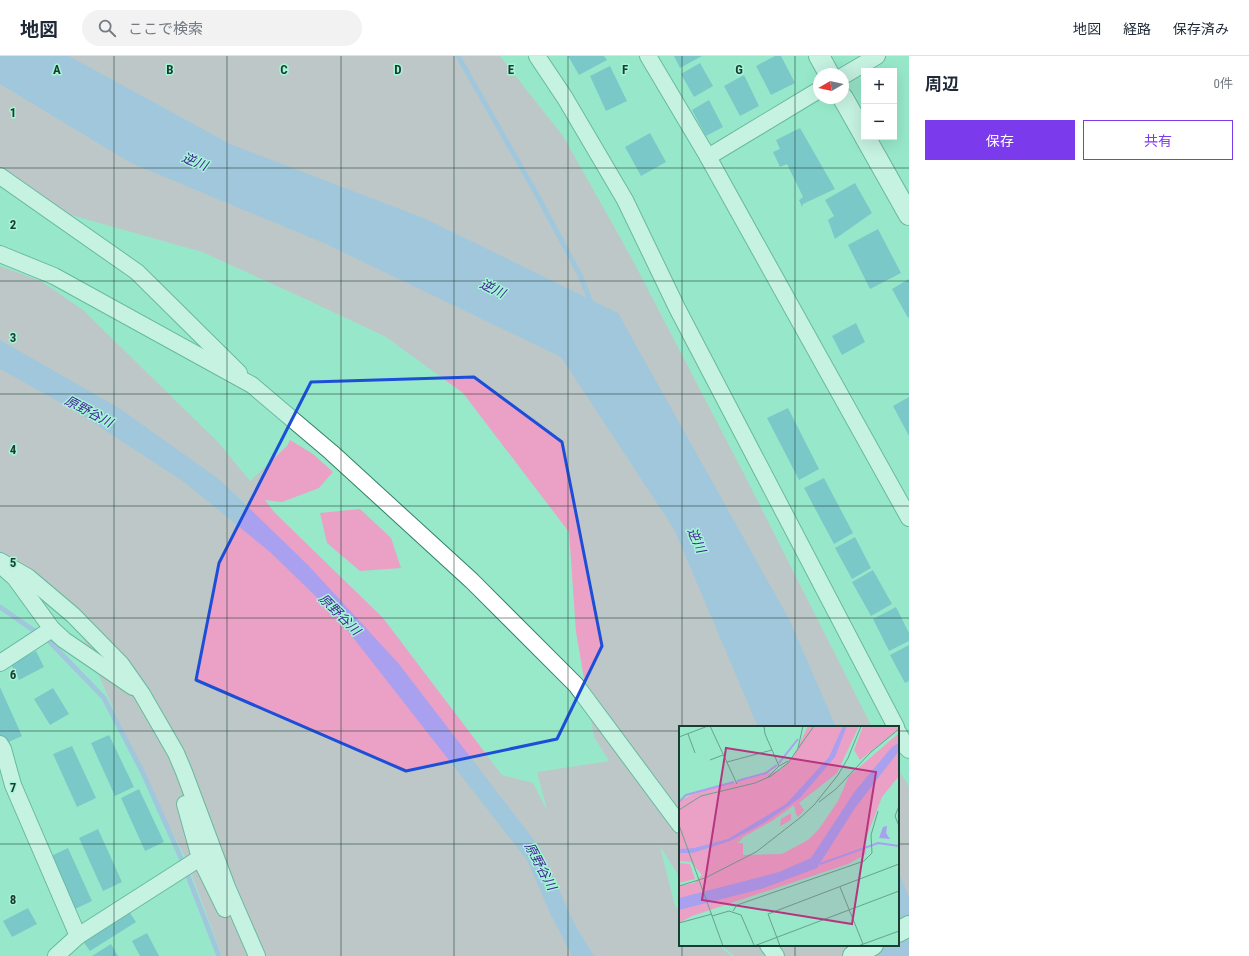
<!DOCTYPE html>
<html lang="ja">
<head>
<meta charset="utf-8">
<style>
  :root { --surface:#fff; --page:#f2f2f3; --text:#1f2937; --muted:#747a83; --line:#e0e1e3; --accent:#7c3aed }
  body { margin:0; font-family:"Roboto Condensed","Noto Sans JP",sans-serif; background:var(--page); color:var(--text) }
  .controls { position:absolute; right:12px; top:12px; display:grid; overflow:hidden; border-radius:0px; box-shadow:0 4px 16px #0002 }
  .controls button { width:36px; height:36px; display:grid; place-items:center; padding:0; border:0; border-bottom:1px solid var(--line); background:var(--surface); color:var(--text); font:20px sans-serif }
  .compass { position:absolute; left:813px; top:12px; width:36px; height:36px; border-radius:50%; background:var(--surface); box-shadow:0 4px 16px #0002; rotate:261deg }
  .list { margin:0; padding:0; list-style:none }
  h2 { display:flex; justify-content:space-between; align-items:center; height:52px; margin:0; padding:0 16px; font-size:17px }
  h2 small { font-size:13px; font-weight:400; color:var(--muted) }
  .actions { display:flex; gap:8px; padding:12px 16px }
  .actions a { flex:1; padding:9px 0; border:1px solid var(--accent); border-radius:0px; text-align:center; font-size:14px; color:var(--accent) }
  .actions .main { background:var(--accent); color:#fff }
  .icon { flex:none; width:22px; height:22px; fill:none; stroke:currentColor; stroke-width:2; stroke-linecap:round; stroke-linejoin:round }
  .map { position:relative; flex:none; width:909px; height:900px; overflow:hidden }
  header { display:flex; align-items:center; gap:24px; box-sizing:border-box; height:56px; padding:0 20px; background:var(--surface); border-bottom:1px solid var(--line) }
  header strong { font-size:19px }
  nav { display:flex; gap:22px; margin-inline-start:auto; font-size:14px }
  .search { width:280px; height:36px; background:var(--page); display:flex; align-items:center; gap:10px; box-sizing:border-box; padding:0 14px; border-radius:22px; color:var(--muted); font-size:15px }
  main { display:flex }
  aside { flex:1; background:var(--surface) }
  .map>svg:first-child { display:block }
  .green { fill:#eba1c5 }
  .water { fill:#aaa0f0 }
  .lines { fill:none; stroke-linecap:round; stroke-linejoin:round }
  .stream { stroke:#aaa0f0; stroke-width:5 }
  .building { fill:#58a3c5 }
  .minor-casing { stroke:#308268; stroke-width:18 }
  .tertiary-casing { stroke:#308268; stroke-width:22 }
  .minor { stroke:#fff; stroke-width:16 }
  .tertiary { stroke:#fff; stroke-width:20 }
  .marked { fill:none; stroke:#1d4ed8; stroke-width:3; stroke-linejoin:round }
  .grid { fill:none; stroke:#1b3c30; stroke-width:1; stroke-opacity:0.55 }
  .labels { text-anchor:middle; stroke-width:3; stroke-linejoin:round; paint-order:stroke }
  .water-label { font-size:13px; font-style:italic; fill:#452497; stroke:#a5f5d7 }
  .inset-river { fill:none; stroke:#aaa0f0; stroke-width:2 }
  .inset-road { fill:none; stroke:#66a38c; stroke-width:1 }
  .view { fill:#b53580; fill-opacity:0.15; stroke:#b53580; stroke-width:2 }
  .inset-edge { fill:none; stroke:#1b3c30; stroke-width:2 }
  .grid-label { font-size:13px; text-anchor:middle; font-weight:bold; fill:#1b3c30; stroke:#a5f5d7; stroke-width:3; stroke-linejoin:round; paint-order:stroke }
</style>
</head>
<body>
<header>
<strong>地図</strong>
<div class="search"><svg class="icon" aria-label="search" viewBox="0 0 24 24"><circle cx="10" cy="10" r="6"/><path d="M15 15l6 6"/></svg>ここで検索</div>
<nav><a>地図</a><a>経路</a><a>保存済み</a></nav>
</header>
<main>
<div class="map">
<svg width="909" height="900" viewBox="0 0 909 900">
  <rect width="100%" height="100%" fill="#98e8ca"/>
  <g class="green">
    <path d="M0,0H500L563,80L630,199L744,418L872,671H680V822L660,790L675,850L680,855V889H719L731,900H222L186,803L135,703L73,559L0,507V210L41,225L83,254L218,386L251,426L250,425L287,390L290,384L313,398L333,416L319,432L282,446L265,444L274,456L383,562L502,719L533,727L547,754L537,716L609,705L594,681L576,576L569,476L463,337L386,281L301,241L202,196L46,152L0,117Z"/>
    <path d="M360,453L391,482L401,512L360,515L327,487L320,457Z"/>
    <path d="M898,713L909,730V900H734L722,890L721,889H898Z"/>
  </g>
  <g class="water">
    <path d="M0,0H69L230,88L426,163L618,257L790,565L836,671H758L674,473L561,301L326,188L131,107L0,28Z"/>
    <path d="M0,284L119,352L220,424L308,509L399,608L540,792L575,869L594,900H572L550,857L527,804L337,561L270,496L184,426L74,354L0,313Z"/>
    <path d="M898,815L909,841V900H857L852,889H898Z"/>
  </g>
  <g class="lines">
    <g class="stream">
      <path d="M458,0L536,137L581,221L591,247"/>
      <path d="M0,551L49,585L104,642L143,717L181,802L219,900"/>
    </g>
  </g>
  <g class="building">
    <path d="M568,0H604L607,4L579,19Z"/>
    <path d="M674,0H702L680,12Z"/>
    <path d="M775,0H781L795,27L771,39L756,10Z"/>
    <path d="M700,7L713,30L694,41L681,18Z"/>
    <path d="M610,10L627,45L606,55L590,20Z"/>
    <path d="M744,19L759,50L740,60L724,30Z"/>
    <path d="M709,44L723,71L706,80L692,54Z"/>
    <path d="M800,72L835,133L803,148L802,151L799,144L803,141L787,108L780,111L773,96L780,93L776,84Z"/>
    <path d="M650,77L666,106L641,120L625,91Z"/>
    <path d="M855,127L872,157L835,183L828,164L834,160L825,144Z"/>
    <path d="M878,173L901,217L870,233L848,189Z"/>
    <path d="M909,223V261L908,262L892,233Z"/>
    <path d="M856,267L865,286L842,299L832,280Z"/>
    <path d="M909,341V380L893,350Z"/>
    <path d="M788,352L819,413L799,424L767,362Z"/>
    <path d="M824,422L853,477L834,488L804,432Z"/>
    <path d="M855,481L871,512L852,523L835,492Z"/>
    <path d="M873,514L892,548L871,560L852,526Z"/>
    <path d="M896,551L909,577V585L889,595L873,563Z"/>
    <path d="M909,589V625L905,627L890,599Z"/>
    <path d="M36,595L44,611L19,624L11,608Z"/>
    <path d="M0,631L22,680L4,688L0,680Z"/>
    <path d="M53,632L69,658L50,669L34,643Z"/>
    <path d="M109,679L134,731L115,740L91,687Z"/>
    <path d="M72,690L96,742L77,751L53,698Z"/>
    <path d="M139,733L164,786L145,795L121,742Z"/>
    <path d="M98,773L122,826L103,835L79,782Z"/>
    <path d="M68,792L92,845L73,854L49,801Z"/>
    <path d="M28,852L37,868L12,881L3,865Z"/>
    <path d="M128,854L136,866L90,895L82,884Z"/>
    <path d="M147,877L159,900H140L132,885Z"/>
    <path d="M111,888L118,900H92Z"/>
  </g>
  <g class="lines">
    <defs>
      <g id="minor">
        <path d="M537,0L565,42L625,144L677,252L896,671"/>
        <path d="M648,0L708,101L909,462"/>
        <path d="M843,20L877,0"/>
        <path d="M708,101L819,34"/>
        <path d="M0,120L137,216L239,317"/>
        <path d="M0,198L54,220L252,329L331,396L472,525L576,629L680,769"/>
        <path d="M0,505L28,521L73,559L121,608L142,638L176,697L184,716L227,831L257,900"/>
        <path d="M6,514L15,522L52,573L64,584L133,631"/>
        <path d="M0,607L52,573"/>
        <path d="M898,676L906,691L909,694"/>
        <path d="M0,688L3,693L13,729L78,880"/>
        <path d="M185,748L200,802L225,853"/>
        <path d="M768,889L776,900"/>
        <path d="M56,900L78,880L200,802"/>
      </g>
      <g id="tertiary">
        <path d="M819,0L829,18"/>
        <path d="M843,42L864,79"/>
        <path d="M865,81L909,159"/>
        <path d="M898,876L909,870"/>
        <path d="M853,900L873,889"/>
      </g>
    </defs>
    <use href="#minor" class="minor-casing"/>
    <use href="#tertiary" class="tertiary-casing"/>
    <use href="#minor" class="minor"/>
    <use href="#tertiary" class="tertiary"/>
  </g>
  <path d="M0 0H909V900H0ZM474,321L562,386L602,590L557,683L406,715L196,624L219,507L311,326Z" fill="#98e8ca" fill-opacity=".55" fill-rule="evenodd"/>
  <path class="marked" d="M474,321L562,386L602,590L557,683L406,715L196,624L219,507L311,326Z"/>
  <path class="grid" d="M114,0V900M227,0V900M341,0V900M454,0V900M568,0V900M682,0V671M795,0V671M0,112H909M0,225H909M0,338H909M0,450H909M0,562H909M0,675H680M898,675H909M0,788H680M898,788H909M682,889V900M795,889V900"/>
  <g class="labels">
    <g class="water-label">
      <text transform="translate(195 105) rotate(22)" y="5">逆川</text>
      <text transform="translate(493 232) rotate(26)" y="5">逆川</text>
      <text transform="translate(89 355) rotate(28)" y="5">原野谷川</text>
      <text transform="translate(697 484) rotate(66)" y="5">逆川</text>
      <text transform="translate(340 558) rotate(45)" y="5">原野谷川</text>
      <text transform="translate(541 810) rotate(62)" y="5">原野谷川</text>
    </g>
  </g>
  <g transform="translate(679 670)">
    <rect width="220" height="220" fill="#98e8ca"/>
    <path d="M129,0H180L158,47L120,77L125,84L122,88L119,91L117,88L115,79L93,95L64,111L59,117H64V129L103,128L129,114L140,103L159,75L170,50L220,7V50L203,71L186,115L187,128L169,138L13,190L0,197V160L15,157L23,149L12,136L0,135V76L12,69L27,64L102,44L114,31ZM184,0H216L220,3L181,34L175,24ZM112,87V94L101,100L102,93ZM0,137L11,138L16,153L0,157Z" fill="#eba1c5"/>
    <path d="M164,0H168L156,31L121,72L85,97L51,115L14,127H0V123L15,122L49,113L107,78L150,31ZM220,17V25L176,82L138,142L82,163L0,184V172L100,146L132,132L176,65L213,21ZM208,100L207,107L211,113L200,112L204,101Z" fill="#aaa0f0"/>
    <path class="inset-river" d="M100,37L119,13M58,55L87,47L98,39M0,76L7,69L55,56M141,138L199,117L220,120"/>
    <path class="inset-road" d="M31,0L58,58M85,0L86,8L100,40M9,8L16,27M0,11L29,0M119,22L124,0M31,34L44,29M48,36L93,24M89,51L100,40L109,35M140,76L157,63L192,26L220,3M220,80L216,90L220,100M0,84L22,70L76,57L92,50L109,37L135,0M0,99L44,220M0,160L26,152L77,126L122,91L135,79L159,49L169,32L182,0M161,161L184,218M54,185L58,179L185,135L193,127L192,109L199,85M33,190L50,185L62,189L75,219M0,197L33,188M75,220L220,165M101,220L89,188L220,138M179,220L220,205"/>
    <path class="view" d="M47,22L197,46L173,198L23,174Z"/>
    <rect width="220" height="220" class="inset-edge"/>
  </g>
  <g class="grid-label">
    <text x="57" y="18">A</text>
    <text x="170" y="18">B</text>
    <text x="284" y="18">C</text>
    <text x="398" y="18">D</text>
    <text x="511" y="18">E</text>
    <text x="625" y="18">F</text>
    <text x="739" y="18">G</text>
    <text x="13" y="61">1</text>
    <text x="13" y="173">2</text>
    <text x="13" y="286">3</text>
    <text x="13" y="398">4</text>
    <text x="13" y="511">5</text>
    <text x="13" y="623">6</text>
    <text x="13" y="736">7</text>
    <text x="13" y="848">8</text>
  </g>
</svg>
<div class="controls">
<button>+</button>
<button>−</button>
</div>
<svg class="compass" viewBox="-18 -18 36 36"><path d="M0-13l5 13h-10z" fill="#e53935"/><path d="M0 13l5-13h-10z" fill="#747a83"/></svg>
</div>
<aside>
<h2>周辺<small>0件</small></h2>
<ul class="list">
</ul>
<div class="actions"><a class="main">保存</a><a>共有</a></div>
</aside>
</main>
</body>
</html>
